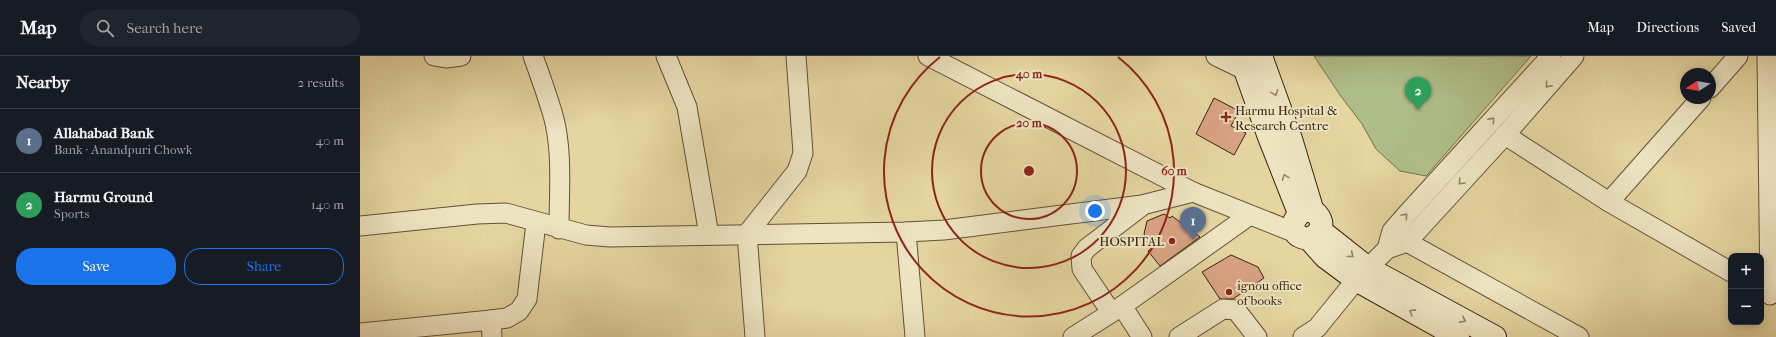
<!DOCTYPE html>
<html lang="en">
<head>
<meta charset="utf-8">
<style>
  :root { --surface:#171b24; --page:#20242c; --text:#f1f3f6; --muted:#9ea1a6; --line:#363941; --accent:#1a73e8 }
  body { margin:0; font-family:"IM FELL French Canon",serif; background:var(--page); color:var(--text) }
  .controls { position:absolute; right:12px; bottom:12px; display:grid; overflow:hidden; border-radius:8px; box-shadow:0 2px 10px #0003 }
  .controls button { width:36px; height:36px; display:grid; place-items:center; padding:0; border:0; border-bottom:1px solid var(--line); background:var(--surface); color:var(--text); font:20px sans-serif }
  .compass { position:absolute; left:1320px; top:12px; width:36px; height:36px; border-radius:50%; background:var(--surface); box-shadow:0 2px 10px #0003; rotate:259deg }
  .you { position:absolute; left:735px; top:155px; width:14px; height:14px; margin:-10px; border:3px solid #fff; border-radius:50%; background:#1a73e8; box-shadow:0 0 0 6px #1a73e833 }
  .badge { display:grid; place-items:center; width:26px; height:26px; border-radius:50%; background:var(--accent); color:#fff; font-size:13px; font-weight:700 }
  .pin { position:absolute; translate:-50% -33px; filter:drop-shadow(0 1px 2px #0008) }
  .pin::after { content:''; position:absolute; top:21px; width:14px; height:12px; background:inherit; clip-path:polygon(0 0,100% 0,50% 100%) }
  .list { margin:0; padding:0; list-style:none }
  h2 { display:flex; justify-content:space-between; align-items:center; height:52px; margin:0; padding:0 16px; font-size:17px }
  h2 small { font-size:13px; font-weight:400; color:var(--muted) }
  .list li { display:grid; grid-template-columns:26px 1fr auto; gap:12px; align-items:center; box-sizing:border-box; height:64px; padding:0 16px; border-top:1px solid var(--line) }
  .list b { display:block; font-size:15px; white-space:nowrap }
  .list p { margin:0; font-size:13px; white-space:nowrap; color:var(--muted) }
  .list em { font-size:13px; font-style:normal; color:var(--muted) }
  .actions { display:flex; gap:8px; padding:12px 16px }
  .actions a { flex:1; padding:9px 0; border:1px solid var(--accent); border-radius:16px; text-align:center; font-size:14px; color:var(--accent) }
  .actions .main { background:var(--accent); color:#fff }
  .icon { flex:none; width:22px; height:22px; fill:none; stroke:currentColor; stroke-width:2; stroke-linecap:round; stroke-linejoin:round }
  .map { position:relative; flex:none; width:1416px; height:281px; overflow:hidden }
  header { display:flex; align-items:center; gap:24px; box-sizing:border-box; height:56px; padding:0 20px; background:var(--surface); border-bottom:1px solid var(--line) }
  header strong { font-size:19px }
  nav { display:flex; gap:22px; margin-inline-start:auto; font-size:14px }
  .search { width:280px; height:36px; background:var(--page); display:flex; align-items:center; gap:10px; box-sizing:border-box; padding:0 14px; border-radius:22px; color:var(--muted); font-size:15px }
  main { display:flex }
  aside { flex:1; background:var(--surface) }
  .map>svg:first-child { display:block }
  .green { fill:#afbe89; stroke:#74714c }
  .building { fill:#d8a384; stroke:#39240f }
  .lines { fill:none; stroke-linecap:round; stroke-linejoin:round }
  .minor-casing { stroke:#645034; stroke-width:21 }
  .secondary-casing { stroke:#39240f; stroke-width:24 }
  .minor { stroke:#ede4c2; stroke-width:19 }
  .secondary { stroke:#ede4c2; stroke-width:22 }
  .oneway { stroke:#938468 }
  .ring { fill:none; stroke:#8f2418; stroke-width:2 }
  .poi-dot { fill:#8f2418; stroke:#ede4c2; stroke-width:1.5 }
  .labels { text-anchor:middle; stroke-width:4; stroke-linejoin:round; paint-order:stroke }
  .poi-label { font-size:13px; fill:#39240f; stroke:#ede4c2; text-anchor:start }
  .centre { fill:#8f2418; stroke:#ede4c2; stroke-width:2 }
  .ring-label { font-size:12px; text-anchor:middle; font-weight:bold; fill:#8f2418; stroke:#ede4c2; stroke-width:4; stroke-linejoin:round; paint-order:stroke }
</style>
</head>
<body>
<header>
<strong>Map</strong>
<div class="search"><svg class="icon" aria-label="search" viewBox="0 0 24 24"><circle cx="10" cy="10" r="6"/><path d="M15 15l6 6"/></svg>Search here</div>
<nav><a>Map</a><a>Directions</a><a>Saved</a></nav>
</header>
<main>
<aside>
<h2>Nearby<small>2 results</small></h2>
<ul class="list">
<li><span class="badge" style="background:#5c6f8a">1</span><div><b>Allahabad Bank</b><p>Bank · Anandpuri Chowk</p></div><em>40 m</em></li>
<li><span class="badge" style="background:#2e9e5b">2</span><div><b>Harmu Ground</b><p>Sports</p></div><em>140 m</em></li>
</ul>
<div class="actions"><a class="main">Save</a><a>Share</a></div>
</aside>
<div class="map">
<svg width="1416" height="281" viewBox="0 0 1416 281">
  <rect width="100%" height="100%" fill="#e4d5a1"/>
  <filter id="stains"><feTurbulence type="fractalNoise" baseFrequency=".005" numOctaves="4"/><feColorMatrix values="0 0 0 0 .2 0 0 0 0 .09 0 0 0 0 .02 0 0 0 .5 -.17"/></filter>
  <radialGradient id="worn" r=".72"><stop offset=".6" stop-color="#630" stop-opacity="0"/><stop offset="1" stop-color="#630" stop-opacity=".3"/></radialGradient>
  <path class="green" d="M954,0H1171L1066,120L1040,115L1016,93L1002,68L980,39Z"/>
  <g class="building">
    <path d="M854,42L879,55L871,70L886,77L874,99L836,78Z"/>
    <path d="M804,158L810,162L812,160L840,181L800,210L788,195L792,192L784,178L787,165Z"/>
    <path d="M871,199L898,211L904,222L873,243H860L842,216Z"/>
  </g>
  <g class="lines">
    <defs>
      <g id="minor">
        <path d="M74,0L86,2L101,0"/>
        <path d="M173,0C180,19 187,39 193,59C203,95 199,135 199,173"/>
        <path d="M306,0L327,51L349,179"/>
        <path d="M568,0L833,136L936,177"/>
        <path d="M856,0L885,14"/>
        <path d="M1407,0L1410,239"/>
        <path d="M1350,32L1378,0"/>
        <path d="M1145,79L1249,146L1371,216"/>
        <path d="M1249,146L1341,42"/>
        <path d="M0,170L117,158L146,157L226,179L250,181L546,176L584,174L782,149L833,136"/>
        <path d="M546,176L555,281"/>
        <path d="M1036,178L1047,186L1219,281"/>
        <path d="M1027,193L1032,175L1046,159L1191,0"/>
        <path d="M1008,212L1027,193L1047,186L1145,79L1214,0"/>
        <path d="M762,250L782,281"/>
        <path d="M751,256L722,213L721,200L727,192L782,150"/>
        <path d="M0,277L131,264"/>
        <path d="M132,281L131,264L147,262L159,255L167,243L176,167"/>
        <path d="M395,281L387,178L437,115L443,97L436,0"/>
        <path d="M713,281L762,250L890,159"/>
        <path d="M819,281L863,253L876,254L897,281"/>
        <path d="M943,281L957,272L996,224"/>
      </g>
      <g id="secondary">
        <path d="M880,0L909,81L939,157"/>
        <path d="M901,0L931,83L953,156"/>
        <path d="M960,174L1008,212L1135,281"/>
        <path d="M949,183C958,179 965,171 959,161C945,139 915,179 949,183L965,201L996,224L1098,281"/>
      </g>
    </defs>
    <use href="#minor" class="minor-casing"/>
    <use href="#secondary" class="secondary-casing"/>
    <use href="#minor" class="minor"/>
    <use href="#secondary" class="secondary"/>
  </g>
  <defs><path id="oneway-chevron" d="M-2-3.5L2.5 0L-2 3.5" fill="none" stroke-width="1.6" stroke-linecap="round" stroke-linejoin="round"/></defs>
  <g class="oneway">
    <use href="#oneway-chevron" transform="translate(1188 29) rotate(131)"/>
    <use href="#oneway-chevron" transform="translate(915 37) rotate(70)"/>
    <use href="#oneway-chevron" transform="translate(1132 64) rotate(-48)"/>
    <use href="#oneway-chevron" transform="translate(925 121) rotate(-111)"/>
    <use href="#oneway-chevron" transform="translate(1101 126) rotate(133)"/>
    <use href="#oneway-chevron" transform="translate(1045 160) rotate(-49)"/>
    <use href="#oneway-chevron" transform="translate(991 199) rotate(38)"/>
    <use href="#oneway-chevron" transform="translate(1052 256) rotate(-151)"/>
    <use href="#oneway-chevron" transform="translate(1103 264) rotate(28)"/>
  </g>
  <g class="ring">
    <circle cx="669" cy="115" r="48"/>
    <circle cx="669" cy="115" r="97"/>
    <path d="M758 1A145 145 0 1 1 580 1"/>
  </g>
  <g class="poi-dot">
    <path d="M864 55h4v4h4v4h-4v4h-4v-4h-4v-4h4z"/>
    <circle cx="812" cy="185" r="4"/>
    <circle cx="869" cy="236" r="4"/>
  </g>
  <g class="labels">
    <g class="poi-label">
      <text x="875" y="59">Harmu Hospital &amp;<tspan x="875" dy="15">Research Centre</tspan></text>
      <text x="804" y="190" text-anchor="end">HOSPITAL</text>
      <text x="877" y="234">ignou office<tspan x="877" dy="15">of books</tspan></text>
    </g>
  </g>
  <circle cx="669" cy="115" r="6" class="centre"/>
  <g class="ring-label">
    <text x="669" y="22">40 m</text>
    <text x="669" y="71">20 m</text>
    <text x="814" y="119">60 m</text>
  </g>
  <rect width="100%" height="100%" filter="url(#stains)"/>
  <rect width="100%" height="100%" fill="url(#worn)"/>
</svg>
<div class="controls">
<button>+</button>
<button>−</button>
</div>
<svg class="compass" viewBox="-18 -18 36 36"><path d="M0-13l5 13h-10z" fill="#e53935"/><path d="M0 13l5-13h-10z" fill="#9ea1a6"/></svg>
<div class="you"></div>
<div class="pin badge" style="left:833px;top:184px;background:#5c6f8a">1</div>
<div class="pin badge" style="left:1058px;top:54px;background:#2e9e5b">2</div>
</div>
</main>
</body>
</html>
